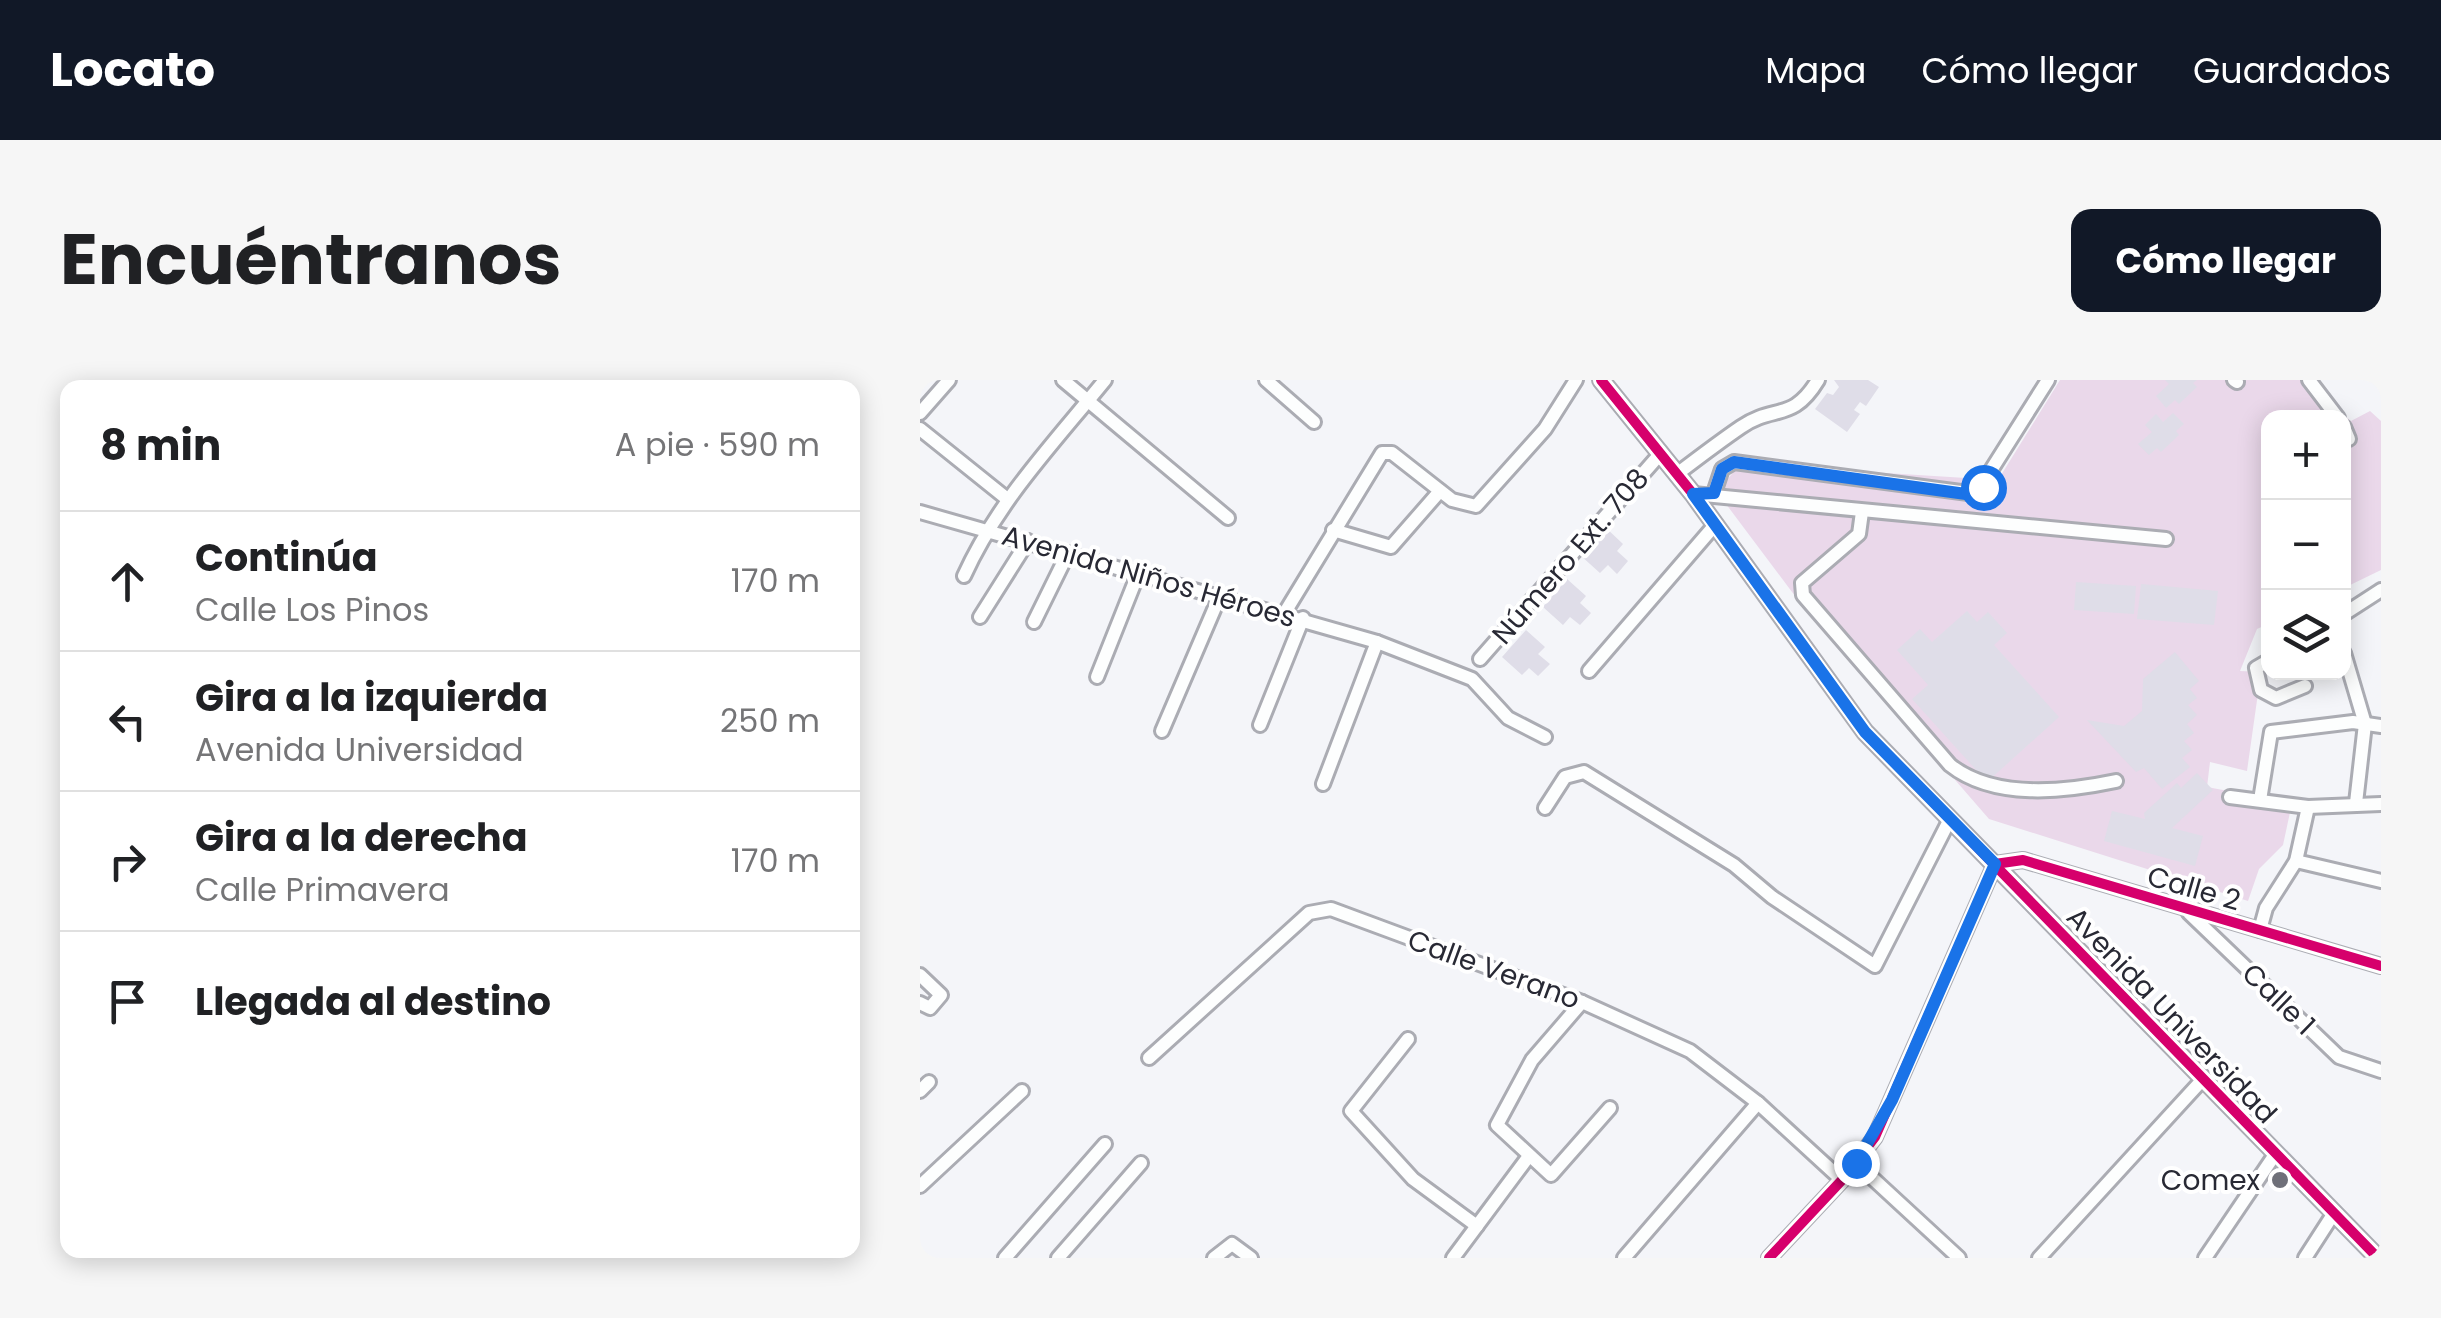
<!DOCTYPE html>
<html lang="es">
<head>
<meta charset="utf-8">
<style>
  :root { --surface:#fff; --page:#f6f6f6; --text:#202124; --muted:#757577; --line:#e0e0e0; --accent:#111827 }
  body { margin:0; font-family:Poppins,sans-serif; background:var(--page); color:var(--text) }
  .controls { position:absolute; right:30px; top:30px; display:grid; overflow:hidden; border-radius:20px; box-shadow:0 5px 25px #0003 }
  .controls button { width:90px; height:90px; display:grid; place-items:center; padding:0; border:0; border-bottom:2px solid var(--line); background:var(--surface); color:var(--text); font:50px sans-serif }
  .stop { position:absolute; width:30px; height:30px; margin:-22px; border:8px solid #1a73e8; border-radius:50%; background:#fff }
  .stop.end { background:#1a73e8; border-color:#fff; box-shadow:0 2px 10px #0008 }
  .list { margin:0; padding:0; list-style:none }
  h2 { display:flex; justify-content:space-between; align-items:center; height:130px; margin:0; padding:0 40px; font-size:42px }
  h2 small { font-size:32px; font-weight:400; color:var(--muted) }
  .list li { display:grid; grid-template-columns:65px 1fr auto; gap:30px; align-items:center; box-sizing:border-box; height:140px; padding:0 40px; border-top:2px solid var(--line) }
  .list b { display:block; font-size:38px; white-space:nowrap }
  .list p { margin:0; font-size:32px; white-space:nowrap; color:var(--muted) }
  .list em { font-size:32px; font-style:normal; color:var(--muted) }
  .icon { flex:none; width:55px; height:55px; fill:none; stroke:currentColor; stroke-width:2; stroke-linecap:round; stroke-linejoin:round }
  .map { position:relative; flex:none; width:1461px; height:878px; overflow:hidden; border-radius:20px }
  header { display:flex; align-items:center; gap:60px; box-sizing:border-box; height:140px; padding:0 50px; background:var(--accent); color:#fff }
  header strong { font-size:48px }
  nav { display:flex; gap:55px; margin-inline-start:auto; font-size:35px }
  .intro { display:flex; align-items:center; justify-content:space-between; box-sizing:border-box; height:240px; padding:0 60px }
  h1 { margin:0; font-size:70px }
  .button { padding:25px 45px; border-radius:20px; background:var(--accent); color:#fff; font-size:35px; font-weight:700 }
  main { display:flex; gap:60px; padding:0 60px }
  aside { flex:1; background:var(--surface); border-radius:20px; box-shadow:0 5px 25px #0003 }
  .map>svg:first-child { display:block }
  .green { fill:#ead8ea }
  .building { fill:#dfdde8 }
  .lines { fill:none; stroke-linecap:round; stroke-linejoin:round }
  .minor-casing { stroke:#abacb3; stroke-width:18 }
  .tertiary-casing { stroke:#abacb3; stroke-width:20 }
  .minor { stroke:#fdfefe; stroke-width:12 }
  .tertiary { stroke:#fdfefe; stroke-width:15 }
  .cycleway-casing { stroke:#fff; stroke-width:16 }
  .cycleway { stroke:#d6006c; stroke-width:10 }
  .route { stroke:#1a73e8; stroke-width:12 }
  .poi-dot { fill:#6f7079; stroke:#fff; stroke-width:4 }
  .labels { text-anchor:middle; stroke-width:8; stroke-linejoin:round; paint-order:stroke }
  .street-label { font-size:28px; fill:#282934; stroke:#fff }
  .poi-label { font-size:28px; fill:#282934; stroke:#fff; text-anchor:end }
</style>
</head>
<body>
<header>
<strong>Locato</strong>
<nav><a>Mapa</a><a>Cómo llegar</a><a>Guardados</a></nav>
</header>
<div class="intro"><h1>Encuéntranos</h1><a class="button">Cómo llegar</a></div>
<main>
<aside>
<h2>8 min<small>A pie · 590 m</small></h2>
<ul class="list">
<li><svg class="icon" aria-label="ahead" viewBox="0 0 24 24"><path d="M12 20V5M6 11l6-6 6 6"/></svg><div><b>Continúa</b><p>Calle Los Pinos</p></div><em>170 m</em></li>
<li><svg class="icon" aria-label="left" viewBox="0 0 24 24"><path d="M17 20v-9H6M10 6l-5 5 5 5"/></svg><div><b>Gira a la izquierda</b><p>Avenida Universidad</p></div><em>250 m</em></li>
<li><svg class="icon" aria-label="right" viewBox="0 0 24 24"><path d="M7 20v-9h11M14 6l5 5-5 5"/></svg><div><b>Gira a la derecha</b><p>Calle Primavera</p></div><em>170 m</em></li>
<li><svg class="icon" aria-label="arrive" viewBox="0 0 24 24"><path d="M6 21V4h12l-3 4 3 4H6"/></svg><div><b>Llegada al destino</b></div></li>
</ul>
</aside>
<div class="map">
<svg width="1461" height="878" viewBox="0 0 1461 878">
  <rect width="100%" height="100%" fill="#f4f5f9"/>
  <path class="green" d="M1140,0H1384L1431,41L1450,31L1461,41V190L1424,208V38H1348V244L1337,249L1320,291L1341,292L1327,391L1290,382L1287,407L1372,423L1363,465L1339,489L1328,521L1069,439L872,212L797,112L820,84L1078,100Z"/>
  <g class="building">
    <path d="M914,0H948L959,7L946,26L940,22L934,30L940,34L927,52L895,29L907,13L913,15L919,7Z"/>
    <path d="M1245,0H1277L1273,3L1277,7L1259,24L1255,20L1246,28L1236,16L1249,4Z"/>
    <path d="M1253,33L1264,44L1256,51L1259,55L1241,72L1237,68L1229,75L1218,64L1232,52L1225,45L1236,34L1243,42Z"/>
    <path d="M685,147L703,164L697,171L708,181L697,194L688,185L680,193L660,175Z"/>
    <path d="M647,199L666,216L660,223L671,233L660,245L650,237L643,245L623,227Z"/>
    <path d="M1156,202L1216,206L1214,234L1154,230Z"/>
    <path d="M1221,204L1298,211L1294,245L1217,239Z"/>
    <path d="M1047,231L1057,242L1068,232L1087,253L1074,265L1139,337L1067,402L992,319L1008,305L977,270L1000,249L1012,262Z"/>
    <path d="M606,250L625,267L618,274L630,284L618,296L609,288L602,295L582,277Z"/>
    <path d="M1255,272L1279,301L1270,309L1277,318L1268,325L1277,335L1267,344L1274,353L1264,361L1272,370L1262,378L1270,387L1242,409L1224,388L1216,392L1167,340L1204,346L1222,331L1223,299Z"/>
    <path d="M1277,393L1293,410L1252,448L1283,456L1275,486L1184,461L1192,431L1225,439L1224,433L1257,403L1261,408Z"/>
  </g>
  <g class="lines">
    <defs>
      <g id="minor">
        <path d="M143,0L308,138"/>
        <path d="M346,0L394,42"/>
        <path d="M1314,0L1317,2"/>
        <path d="M1389,0L1418,38"/>
        <path d="M0,33L29,0"/>
        <path d="M1424,47L1429,59"/>
        <path d="M0,49L86,118"/>
        <path d="M757,94C778,78 799,62 821,47C854,24 872,43 898,0"/>
        <path d="M794,113L802,89L814,82L1056,114L1128,0"/>
        <path d="M773,114L1246,159"/>
        <path d="M0,132L457,262L552,299L588,338L625,357"/>
        <path d="M942,132L939,154L882,203L883,215L1030,385C1074,420 1144,412 1196,401"/>
        <path d="M413,150L471,167L520,111"/>
        <path d="M44,196C78,121 133,64 185,0"/>
        <path d="M364,234L462,73H472L532,120L556,126L625,49L656,0"/>
        <path d="M1424,234L1461,210"/>
        <path d="M60,237L108,161"/>
        <path d="M114,242L148,173"/>
        <path d="M1424,273L1445,344L1436,423"/>
        <path d="M560,279L741,73"/>
        <path d="M1348,281L1336,288L1341,310L1356,318L1385,306"/>
        <path d="M669,291L795,145"/>
        <path d="M177,297L218,194"/>
        <path d="M340,345L383,238"/>
        <path d="M242,351L299,218"/>
        <path d="M403,404L457,262"/>
        <path d="M1310,417L1388,427L1461,424"/>
        <path d="M1340,420L1351,352L1433,342L1461,346"/>
        <path d="M625,428L645,397L664,392L814,485L852,517L955,586L1029,441"/>
        <path d="M1376,481L1461,501"/>
        <path d="M1269,533L1419,677L1461,691"/>
        <path d="M1340,550L1346,528L1376,481L1388,427"/>
        <path d="M0,595L21,615L10,628L0,623"/>
        <path d="M662,622L612,680L577,745L631,795L690,728"/>
        <path d="M488,659L431,731L493,799L557,846"/>
        <path d="M229,678L389,533L411,529L662,622L770,671L838,723L922,800"/>
        <path d="M0,711L9,702"/>
        <path d="M936,783L1039,878"/>
        <path d="M0,806L102,711"/>
        <path d="M85,878L185,764"/>
        <path d="M138,878L221,783"/>
        <path d="M294,878L312,864L331,878"/>
        <path d="M533,878L609,776"/>
        <path d="M704,878L838,723"/>
        <path d="M849,878L922,800L955,757L1075,484L1103,480L1461,586"/>
        <path d="M1119,878L1284,698"/>
        <path d="M1285,878L1356,773"/>
        <path d="M1385,878L1414,833"/>
      </g>
      <path id="tertiary" d="M681,0L773,114L945,352L1458,878"/>
    </defs>
    <use href="#minor" class="minor-casing"/>
    <use href="#tertiary" class="tertiary-casing"/>
    <use href="#minor" class="minor"/>
    <use href="#tertiary" class="tertiary"/>
    <defs>
      <g id="cycleway">
        <path d="M681,0L773,114L945,352L1458,878"/>
        <path d="M849,878L922,800L955,757L1075,484L1103,480L1461,586"/>
      </g>
    </defs>
    <use href="#cycleway" class="cycleway-casing"/>
    <use href="#cycleway" class="cycleway"/>
  </g>
  <g class="lines">
    <path class="route" d="M936,783L972,720L1075,484L945,352L773,114L794,113L802,89L814,82L1046,114H1056L1063,107"/>
  </g>
  <circle class="poi-dot" cx="1360" cy="800" r="10"/>
  <g class="labels">
    <g class="street-label">
      <text transform="translate(650 176) rotate(-49)" y="10">Número Ext. 708</text>
      <text transform="translate(229 196) rotate(16)" y="10">Avenida Niños Héroes</text>
      <text transform="translate(1274 508) rotate(16)" y="10">Calle 2</text>
      <text transform="translate(574 589) rotate(20)" y="10">Calle Verano</text>
      <text transform="translate(1359 619) rotate(44)" y="10">Calle 1</text>
      <text transform="translate(1252 635) rotate(46)" y="10">Avenida Universidad</text>
    </g>
    <g class="poi-label">
      <text x="1340" y="810">Comex</text>
    </g>
  </g>
</svg>
<div class="controls">
<button>+</button>
<button>−</button>
<button><svg class="icon" aria-label="layers" viewBox="0 0 24 24"><path d="M12 4l9 5-9 5-9-5zM3 14l9 5 9-5"/></svg></button>
</div>
<div class="stop" style="left:1063px;top:107px"></div>
<div class="stop end" style="left:936px;top:783px"></div>
</div>
</main>
</body>
</html>
